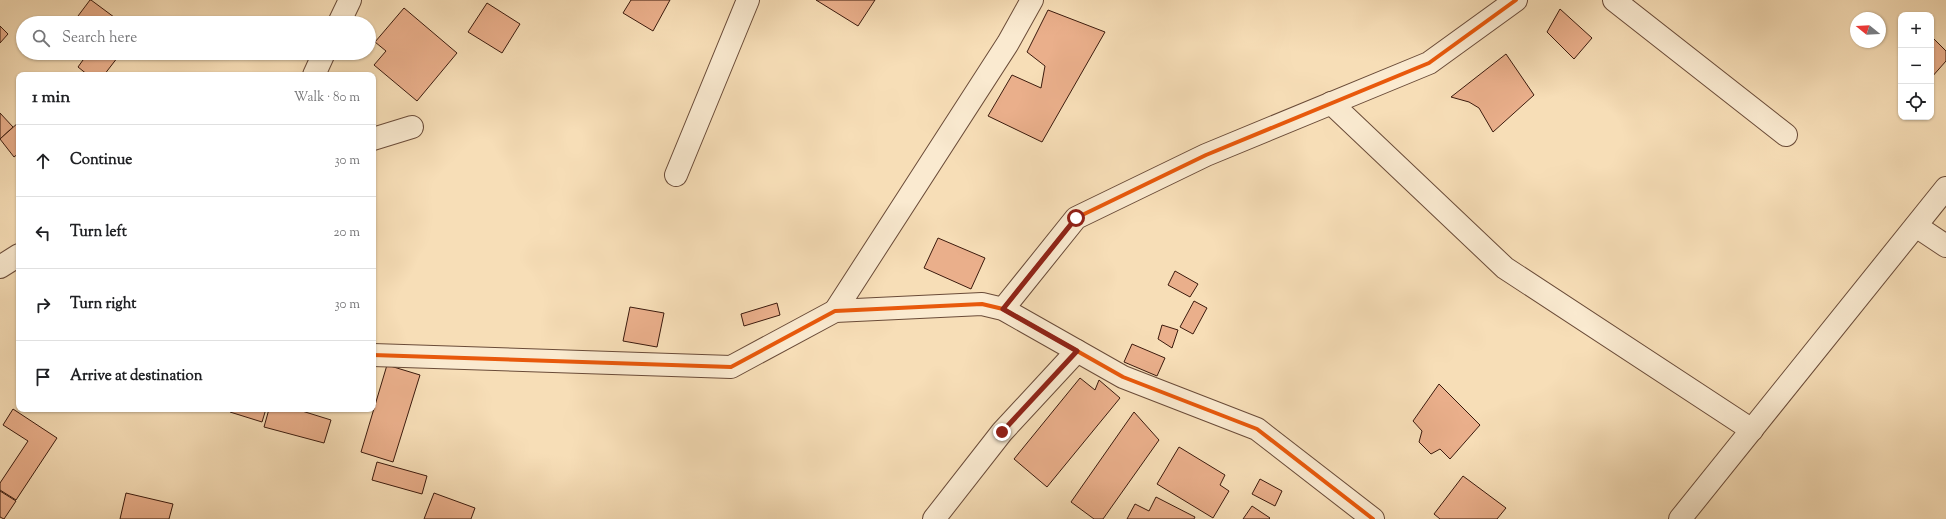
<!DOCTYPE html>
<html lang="en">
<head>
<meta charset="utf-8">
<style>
  :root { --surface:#fff; --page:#f6f6f6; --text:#202124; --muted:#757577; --line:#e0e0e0 }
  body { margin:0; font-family:"Sorts Mill Goudy",serif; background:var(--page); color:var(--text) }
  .controls { position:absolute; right:12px; top:12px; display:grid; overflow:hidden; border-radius:8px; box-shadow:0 1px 3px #0004 }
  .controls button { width:36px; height:36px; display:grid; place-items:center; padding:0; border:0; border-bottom:1px solid var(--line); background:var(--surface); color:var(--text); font:20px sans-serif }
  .compass { position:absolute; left:1850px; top:12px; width:36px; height:36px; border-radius:50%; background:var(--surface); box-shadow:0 1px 3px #0004; rotate:288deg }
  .stop { position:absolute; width:12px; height:12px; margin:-9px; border:3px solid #8f2418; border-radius:50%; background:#fff }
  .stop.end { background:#8f2418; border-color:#fff; box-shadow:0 1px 4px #0008 }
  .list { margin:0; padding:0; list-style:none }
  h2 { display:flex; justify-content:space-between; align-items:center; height:52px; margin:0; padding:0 16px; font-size:17px }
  h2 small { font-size:13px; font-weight:400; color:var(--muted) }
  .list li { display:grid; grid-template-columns:26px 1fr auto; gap:12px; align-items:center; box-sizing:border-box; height:72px; padding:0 16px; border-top:1px solid var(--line) }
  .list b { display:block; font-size:15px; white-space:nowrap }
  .list em { font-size:13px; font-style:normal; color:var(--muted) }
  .icon { flex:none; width:22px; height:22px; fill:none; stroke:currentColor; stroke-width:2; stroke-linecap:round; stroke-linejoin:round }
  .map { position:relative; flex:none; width:1946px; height:519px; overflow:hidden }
  .search { position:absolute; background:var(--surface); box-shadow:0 1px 3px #0004; left:16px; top:16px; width:360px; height:44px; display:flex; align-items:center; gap:10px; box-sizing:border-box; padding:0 14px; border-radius:22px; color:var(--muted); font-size:15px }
  .panel { position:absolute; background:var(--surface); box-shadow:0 1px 3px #0004; left:16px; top:72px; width:360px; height:340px; border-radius:8px }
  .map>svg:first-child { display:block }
  .building { fill:#eaaf8b; stroke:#3b1a0d }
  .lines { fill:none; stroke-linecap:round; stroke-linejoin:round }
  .minor-casing { stroke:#6a4b38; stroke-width:24 }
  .minor { stroke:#faead0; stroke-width:22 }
  .cycleway-casing { stroke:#faead0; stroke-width:6 }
  .cycleway { stroke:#e8590c; stroke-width:4 }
  .route { stroke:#8f2418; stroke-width:5 }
</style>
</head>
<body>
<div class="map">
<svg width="1946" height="519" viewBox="0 0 1946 519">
  <rect width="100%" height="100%" fill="#f7deb7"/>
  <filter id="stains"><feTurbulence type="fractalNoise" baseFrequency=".005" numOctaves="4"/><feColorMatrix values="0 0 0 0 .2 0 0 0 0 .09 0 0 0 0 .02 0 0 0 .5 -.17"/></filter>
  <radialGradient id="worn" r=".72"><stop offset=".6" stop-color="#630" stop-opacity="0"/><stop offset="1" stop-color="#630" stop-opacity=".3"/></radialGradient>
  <g class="building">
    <path d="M90,0H91L122,23H80L75,20Z"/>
    <path d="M631,0H670L653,31L623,13Z"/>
    <path d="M816,0H875L858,26Z"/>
    <path d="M487,3L520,24L502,53L468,32Z"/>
    <path d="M404,8L457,53L417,101L374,65L386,51L375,42Z"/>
    <path d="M1560,9L1592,38L1574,59L1547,32Z"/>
    <path d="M1048,10L1105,32L1042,142L988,116L1012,75L1041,88L1045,66L1027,52Z"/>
    <path d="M0,26L8,34L0,43Z"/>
    <path d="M1931,36L1946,51V61L1931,78Z"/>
    <path d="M88,53H121L104,75H88L78,67Z"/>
    <path d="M1506,54L1534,95L1493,132L1479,108L1469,102L1451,97Z"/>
    <path d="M0,113L13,127L0,139Z"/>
    <path d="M19,122V153L14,157L0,139Z"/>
    <path d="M938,238L985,258L971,289L924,268Z"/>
    <path d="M1175,271L1198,284L1190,297L1168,285Z"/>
    <path d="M1194,301L1207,308L1193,334L1180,327Z"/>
    <path d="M777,303L780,315L744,326L741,314Z"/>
    <path d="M630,307L664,313L657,347L623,341Z"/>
    <path d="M1162,325L1178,330L1172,348L1158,339Z"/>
    <path d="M1132,344L1165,358L1157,376L1124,362Z"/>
    <path d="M387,365L420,375L393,462L361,452Z"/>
    <path d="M1080,378L1095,390L1099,380L1120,398L1047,487L1014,459Z"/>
    <path d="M1439,384L1480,425L1450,459L1440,449L1431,454L1419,442L1422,431L1413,421Z"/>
    <path d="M13,409L57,438L16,500L0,490V483L28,441L3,425Z"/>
    <path d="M230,409H266L262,422L230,412Z"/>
    <path d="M269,409H303L302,411L331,420L324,443L264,427Z"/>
    <path d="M1134,412L1159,440L1103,519H1094L1071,502Z"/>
    <path d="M1179,447L1225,475L1220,485L1229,491L1213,518L1157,484Z"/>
    <path d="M377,462L427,476L422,494L372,480Z"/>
    <path d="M1463,476L1506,508L1497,519H1440L1434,514Z"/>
    <path d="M1260,479L1282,491L1275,506L1252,494Z"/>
    <path d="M0,491L16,501L4,519L0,517Z"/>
    <path d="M126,493L173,504L169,519H120Z"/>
    <path d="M434,493L475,508L471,519H424Z"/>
    <path d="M1156,497L1195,517L1194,519H1127L1135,504L1149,511Z"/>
    <path d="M1252,506L1270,518L1269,519H1243Z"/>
  </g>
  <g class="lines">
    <defs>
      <g id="minor">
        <path d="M1614,0L1786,135"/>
        <path d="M339,23L350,0"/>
        <path d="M314,75L324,53"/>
        <path d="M1331,103L1505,268L1752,430"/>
        <path d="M373,139L412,127"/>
        <path d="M676,175L748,0"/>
        <path d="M1916,226L1946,246"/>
        <path d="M0,267L19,255"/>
        <path d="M1003,309L1076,218L1206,155L1429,63L1516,0"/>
        <path d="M835,311L1008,43L1032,0"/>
        <path d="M373,355L731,367L835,311L982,304L1003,309L1123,377L1257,429L1373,519"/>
        <path d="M934,519L1002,432L1077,351"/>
        <path d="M1680,519L1946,188"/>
      </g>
    </defs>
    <use href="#minor" class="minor-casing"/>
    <use href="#minor" class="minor"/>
    <defs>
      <g id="cycleway">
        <path d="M1003,309L1076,218L1206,155L1429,63L1516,0"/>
        <path d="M373,355L731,367L835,311L982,304L1003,309L1123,377L1257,429L1373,519"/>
      </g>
    </defs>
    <use href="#cycleway" class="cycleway-casing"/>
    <use href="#cycleway" class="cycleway"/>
  </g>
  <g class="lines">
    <path class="route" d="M1002,432L1077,351L1003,309L1076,218"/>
  </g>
  <rect width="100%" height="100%" filter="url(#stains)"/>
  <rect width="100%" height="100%" fill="url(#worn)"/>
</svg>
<div class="controls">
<button>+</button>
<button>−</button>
<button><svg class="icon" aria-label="locate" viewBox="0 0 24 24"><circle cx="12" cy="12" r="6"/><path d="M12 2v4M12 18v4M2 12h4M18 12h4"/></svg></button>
</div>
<svg class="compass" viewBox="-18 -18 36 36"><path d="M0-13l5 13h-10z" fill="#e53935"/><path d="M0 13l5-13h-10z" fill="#757577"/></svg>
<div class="stop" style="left:1076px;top:218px"></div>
<div class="stop end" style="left:1002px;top:432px"></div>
<div class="search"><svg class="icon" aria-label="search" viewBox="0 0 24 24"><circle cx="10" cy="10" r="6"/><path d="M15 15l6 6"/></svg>Search here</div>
<section class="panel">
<h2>1 min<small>Walk · 80 m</small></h2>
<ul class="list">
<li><svg class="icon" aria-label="ahead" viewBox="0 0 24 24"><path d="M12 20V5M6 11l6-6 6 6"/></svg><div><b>Continue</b></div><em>30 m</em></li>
<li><svg class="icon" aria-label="left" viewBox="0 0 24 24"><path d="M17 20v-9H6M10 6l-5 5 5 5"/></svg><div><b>Turn left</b></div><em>20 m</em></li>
<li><svg class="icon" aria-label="right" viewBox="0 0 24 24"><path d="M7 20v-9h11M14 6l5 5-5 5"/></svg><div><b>Turn right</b></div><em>30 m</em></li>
<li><svg class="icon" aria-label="arrive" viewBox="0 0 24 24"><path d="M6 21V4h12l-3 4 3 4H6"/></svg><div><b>Arrive at destination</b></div></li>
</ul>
</section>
</div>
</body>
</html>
